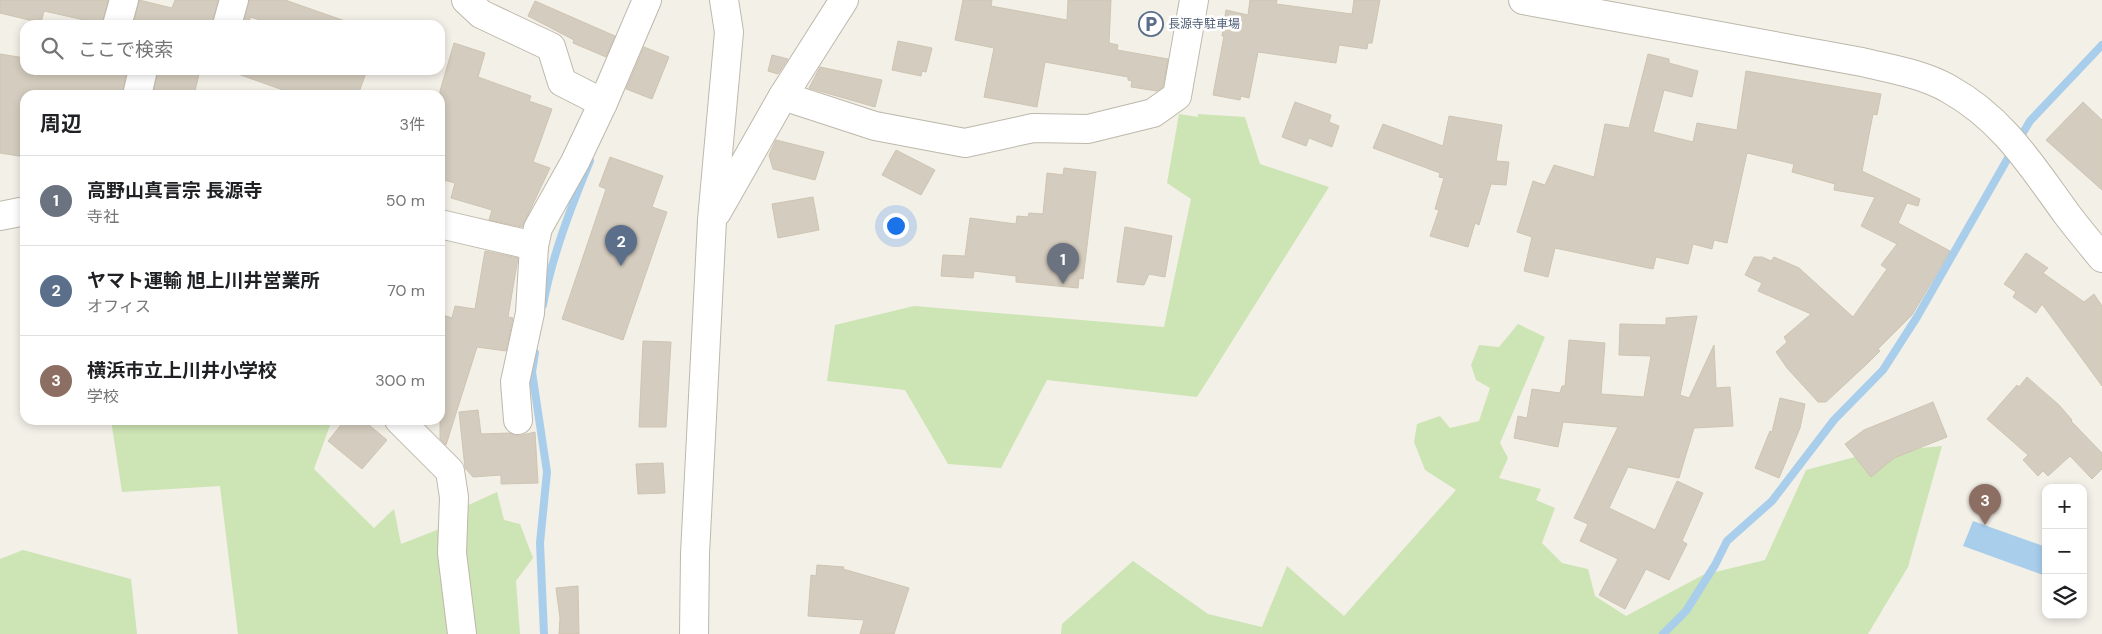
<!DOCTYPE html>
<html lang="ja">
<head>
<meta charset="utf-8">
<style>
  :root { --surface:#fff; --page:#f2f2f2; --text:#202124; --muted:#757577; --line:#e0e0e0; --accent:#ea580c }
  body { margin:0; font-family:"DM Sans","Noto Sans JP",sans-serif; background:var(--page); color:var(--text) }
  .controls { position:absolute; right:15px; bottom:15px; display:grid; overflow:hidden; border-radius:10px; box-shadow:0 2px 8px #0003 }
  .controls button { width:45px; height:45px; display:grid; place-items:center; padding:0; border:0; border-bottom:1px solid var(--line); background:var(--surface); color:var(--text); font:25px sans-serif }
  .you { position:absolute; left:895px; top:225px; width:18px; height:18px; margin:-12px; border:4px solid #fff; border-radius:50%; background:#1a73e8; box-shadow:0 0 0 8px #1a73e833 }
  .badge { display:grid; place-items:center; width:32px; height:32px; border-radius:50%; background:var(--accent); color:#fff; font-size:16px; font-weight:700 }
  .pin { position:absolute; translate:-50% -41px; filter:drop-shadow(0 1px 2px #0008) }
  .pin::after { content:''; position:absolute; top:26px; width:18px; height:15px; background:inherit; clip-path:polygon(0 0,100% 0,50% 100%) }
  .list { margin:0; padding:0; list-style:none }
  h2 { display:flex; justify-content:space-between; align-items:center; height:65px; margin:0; padding:0 20px; font-size:21px }
  h2 small { font-size:16px; font-weight:400; color:var(--muted) }
  .list li { display:grid; grid-template-columns:32px 1fr auto; gap:15px; align-items:center; box-sizing:border-box; height:90px; padding:0 20px; border-top:1px solid var(--line) }
  .list b { display:block; font-size:19px; white-space:nowrap }
  .list p { margin:0; font-size:16px; white-space:nowrap; color:var(--muted) }
  .list em { font-size:16px; font-style:normal; color:var(--muted) }
  .icon { flex:none; width:28px; height:28px; fill:none; stroke:currentColor; stroke-width:2; stroke-linecap:round; stroke-linejoin:round }
  .map { position:relative; flex:none; width:2102px; height:634px; overflow:hidden }
  .search { position:absolute; background:var(--surface); box-shadow:0 2px 8px #0003; left:20px; top:20px; width:425px; height:55px; display:flex; align-items:center; gap:12px; box-sizing:border-box; padding:0 18px; border-radius:15px; color:var(--muted); font-size:19px }
  .panel { position:absolute; background:var(--surface); box-shadow:0 2px 8px #0003; left:20px; top:90px; width:425px; height:335px; border-radius:15px }
  .map>svg:first-child { display:block }
  .green { fill:#cde4b4 }
  .water { fill:#a9ceeb }
  .lines { fill:none; stroke-linecap:round; stroke-linejoin:round }
  .stream { stroke:#a9ceeb; stroke-width:8 }
  .building { fill:#d4ccbe; stroke:#cec4b2 }
  .minor-casing { stroke:#beb8ab; stroke-width:30 }
  .minor { stroke:#fff; stroke-width:28 }
  .labels { text-anchor:middle; stroke-width:5; stroke-linejoin:round; paint-order:stroke }
  .service-label { font-size:12px; fill:#4e5e75; stroke:#fff; text-anchor:start }
</style>
</head>
<body>
<div class="map">
<svg width="2102" height="634" viewBox="0 0 2102 634">
  <rect width="100%" height="100%" fill="#f3f0e8"/>
  <g class="green">
    <path d="M1179,114L1198,117V114L1245,117L1260,164L1329,187L1197,397L1047,380L1001,468L948,464L905,390L827,381L835,325L914,306L1164,327L1191,199L1167,183Z"/>
    <path d="M1518,324L1545,337L1500,443L1508,458L1499,478L1541,489L1536,500L1555,508L1542,543L1562,563L1588,569L1595,596L1626,616L1703,575L1765,560L1806,470L1870,453L1942,446L1908,567L1868,634H1061L1062,624L1133,561L1208,614L1262,627L1287,566L1344,616L1456,490L1425,470L1414,442L1417,424L1440,416L1450,428L1479,421L1490,388L1476,380L1471,365L1479,345L1499,347Z"/>
    <path d="M111,420H332L314,469L374,528L394,509L401,544L437,530L462,508L497,492L504,520L520,524L533,558L516,581L520,634H238L220,486L122,492Z"/>
    <path d="M23,550L131,579L137,634H0V559Z"/>
  </g>
  <path class="water" d="M1973,521L2046,547V576L1963,546Z"/>
  <g class="lines">
    <g class="stream">
      <path d="M2018,141L2030,121L2102,45"/>
      <path d="M543,305C552,256 571,207 590,161"/>
      <path d="M535,353L532,372L547,472L540,543L544,634"/>
      <path d="M1663,634L1686,611L1715,565L1727,541L1772,501L1834,420L1883,370L1917,317L2012,151"/>
    </g>
  </g>
  <g class="building">
    <path d="M0,0H108L102,24L44,11L41,23L0,13Z"/>
    <path d="M139,0L172,8L175,0H218L212,25H133Z"/>
    <path d="M249,0H285L348,22L347,25H279L250,17L249,25H243Z"/>
    <path d="M963,0H992L991,6L1067,20L1068,0H1111L1109,43L1118,45L1117,50L1168,59L1163,87L1157,91L1131,87L1132,81L1128,80V77L1045,62L1037,107L984,97L994,48L955,40Z"/>
    <path d="M1250,0H1277L1276,4L1352,14L1354,0H1380L1372,43H1368L1367,49L1339,45L1336,63L1258,52L1249,98L1241,96L1240,100L1213,95L1224,36H1222L1226,10L1248,15Z"/>
    <path d="M535,1L615,36L606,57L573,43L574,40L528,16Z"/>
    <path d="M898,41L932,48L926,72L922,71L921,76L892,70Z"/>
    <path d="M454,43L485,53L478,77L531,96L529,101L552,109L533,162L550,168L522,227L489,220L492,210L451,198L455,183L440,179V91Z"/>
    <path d="M644,47L669,57L652,99L626,89Z"/>
    <path d="M0,54L25,58V70H106L126,73L122,95H25V157L0,153Z"/>
    <path d="M1648,54L1669,59V63L1698,71L1692,97L1664,90L1653,132L1693,142L1697,123L1737,130L1746,71L1881,94L1877,115L1873,114L1862,171L1920,199L1918,206L1907,203L1898,223L1950,251L1912,315L1878,349L1880,351L1869,362L1826,402H1818L1787,368L1776,352L1787,342L1784,337L1811,314L1758,291L1762,283L1745,275L1754,257H1762L1771,261L1774,257L1799,268L1853,317L1887,269L1881,265L1897,244L1861,226L1875,197L1834,190L1835,184L1792,172L1794,164L1747,153L1727,243L1714,240L1712,249L1693,244L1688,264L1656,257L1653,269L1555,248L1548,277L1524,271L1532,237L1517,232L1533,181L1545,185L1554,165L1594,177L1605,124L1629,128Z"/>
    <path d="M772,55L788,59L778,74L768,71Z"/>
    <path d="M820,67L882,80L875,107L809,88Z"/>
    <path d="M158,70H200L194,95H153Z"/>
    <path d="M236,70H367L358,95H297L235,73Z"/>
    <path d="M1295,102L1331,115L1329,122L1339,126L1332,147L1309,138L1306,146L1282,137Z"/>
    <path d="M2083,102L2102,120V190L2046,140Z"/>
    <path d="M1449,116L1502,125L1496,161L1509,162L1506,185L1491,184L1479,225L1475,223L1468,247L1430,236L1439,210L1435,209L1444,178L1439,177L1440,173L1373,148L1383,124L1443,146Z"/>
    <path d="M776,140L824,152L815,180L773,169L769,155Z"/>
    <path d="M896,150L935,170L921,195L882,175Z"/>
    <path d="M610,157L663,176L652,207L667,212L623,340L562,319L606,189L599,186Z"/>
    <path d="M1064,168L1096,172L1083,279L1079,278L1078,288L1016,282V276L974,271L973,278L941,276L943,255L965,256L970,218L1016,224L1017,216L1028,217L1029,213L1043,214L1047,173L1063,175Z"/>
    <path d="M813,197L819,230L778,238L772,204Z"/>
    <path d="M1125,227L1172,236L1165,277L1149,274L1144,285L1117,282Z"/>
    <path d="M485,251L518,258L508,317L513,318L506,351L477,347L446,445L440,439V314L452,318L455,306L475,309Z"/>
    <path d="M2026,253L2048,268L2043,273L2084,302L2094,294L2102,306V386L2042,304L2036,313L2013,297L2016,292L2004,284Z"/>
    <path d="M1697,316L1680,395L1689,398L1714,345L1716,388L1730,387L1733,426L1694,428L1679,478L1628,467L1609,508L1655,530L1677,481L1703,493L1682,541L1687,544L1669,580L1646,569L1625,609L1599,595L1618,559L1580,541L1588,524L1574,518L1618,427L1563,422L1558,447L1514,438L1518,416L1527,418L1532,389L1560,393L1562,386H1565L1569,340L1605,343L1601,394L1644,397L1651,356L1619,355L1620,324L1666,325V318Z"/>
    <path d="M643,341L671,342L666,427H639Z"/>
    <path d="M2027,377L2059,405L2072,420L2071,421L2102,453V469L2092,479L2070,456L2048,476L2043,471L2038,476L2023,460L2028,455L1987,419L2017,385L2019,387Z"/>
    <path d="M1780,398L1805,404L1800,428L1779,478L1755,468L1770,431L1772,432Z"/>
    <path d="M1933,402L1947,437L1894,458L1871,477L1845,444L1864,430Z"/>
    <path d="M478,410L481,434L510,433L519,436L535,432L538,483L501,484V475L473,477L465,468L459,412Z"/>
    <path d="M345,420H363L387,440L362,469L328,441Z"/>
    <path d="M663,463L665,493L638,494L636,464Z"/>
    <path d="M817,565L844,567L843,569L909,588L894,634H860L864,620L808,616L811,575L816,576Z"/>
    <path d="M578,586L579,634H559L560,618L556,588Z"/>
  </g>
  <g class="lines">
    <defs>
      <g id="minor">
        <path d="M466,0L481,14L551,47L562,82L603,103"/>
        <path d="M1523,0L1862,62C1891,69 1923,74 1949,89C2003,119 2031,165 2066,213C2077,228 2090,243 2102,258"/>
        <path d="M117,25L124,0"/>
        <path d="M227,25L234,0"/>
        <path d="M137,95L143,70"/>
        <path d="M783,96L875,126L965,143L1033,128L1088,129L1153,113L1177,96L1194,0"/>
        <path d="M717,212L783,96L844,0"/>
        <path d="M0,216L25,211"/>
        <path d="M440,224L534,246"/>
        <path d="M399,420L450,471L454,497L452,553L462,634"/>
        <path d="M518,420L515,382L530,313L534,246L538,228L575,162L603,103L647,0"/>
        <path d="M694,634L695,554L712,220L729,32L724,0"/>
      </g>
    </defs>
    <use href="#minor" class="minor-casing"/>
    <use href="#minor" class="minor"/>
  </g>
  <defs>
    <symbol id="parking-ring" viewBox="-11 -11 22 22"><circle r="9.5" fill="#fff" stroke="#5c6f8a" stroke-width="1.5"/><path d="M-3.5-5.5H1a3.5 3.5 0 0 1 0 7H-1V5.5H-3.5ZM-1-3.4V-.6H.8a1.4 1.4 0 0 0 0-2.8Z" fill="#5c6f8a"/></symbol>
  </defs>
  <g fill-rule="evenodd">
    <use href="#parking-ring" x="1137" y="10" width="28" height="28"/>
  </g>
  <g class="labels">
    <g class="service-label">
      <text x="1168" y="28">長源寺駐車場</text>
    </g>
  </g>
</svg>
<div class="controls">
<button>+</button>
<button>−</button>
<button><svg class="icon" aria-label="layers" viewBox="0 0 24 24"><path d="M12 4l9 5-9 5-9-5zM3 14l9 5 9-5"/></svg></button>
</div>
<div class="you"></div>
<div class="pin badge" style="left:1063px;top:284px;background:#6b7280">1</div>
<div class="pin badge" style="left:621px;top:266px;background:#5c6f8a">2</div>
<div class="pin badge" style="left:1985px;top:525px;background:#8d6e63">3</div>
<div class="search"><svg class="icon" aria-label="search" viewBox="0 0 24 24"><circle cx="10" cy="10" r="6"/><path d="M15 15l6 6"/></svg>ここで検索</div>
<section class="panel">
<h2>周辺<small>3件</small></h2>
<ul class="list">
<li><span class="badge" style="background:#6b7280">1</span><div><b>高野山真言宗 長源寺</b><p>寺社</p></div><em>50 m</em></li>
<li><span class="badge" style="background:#5c6f8a">2</span><div><b>ヤマト運輸 旭上川井営業所</b><p>オフィス</p></div><em>70 m</em></li>
<li><span class="badge" style="background:#8d6e63">3</span><div><b>横浜市立上川井小学校</b><p>学校</p></div><em>300 m</em></li>
</ul>
</section>
</div>
</body>
</html>
